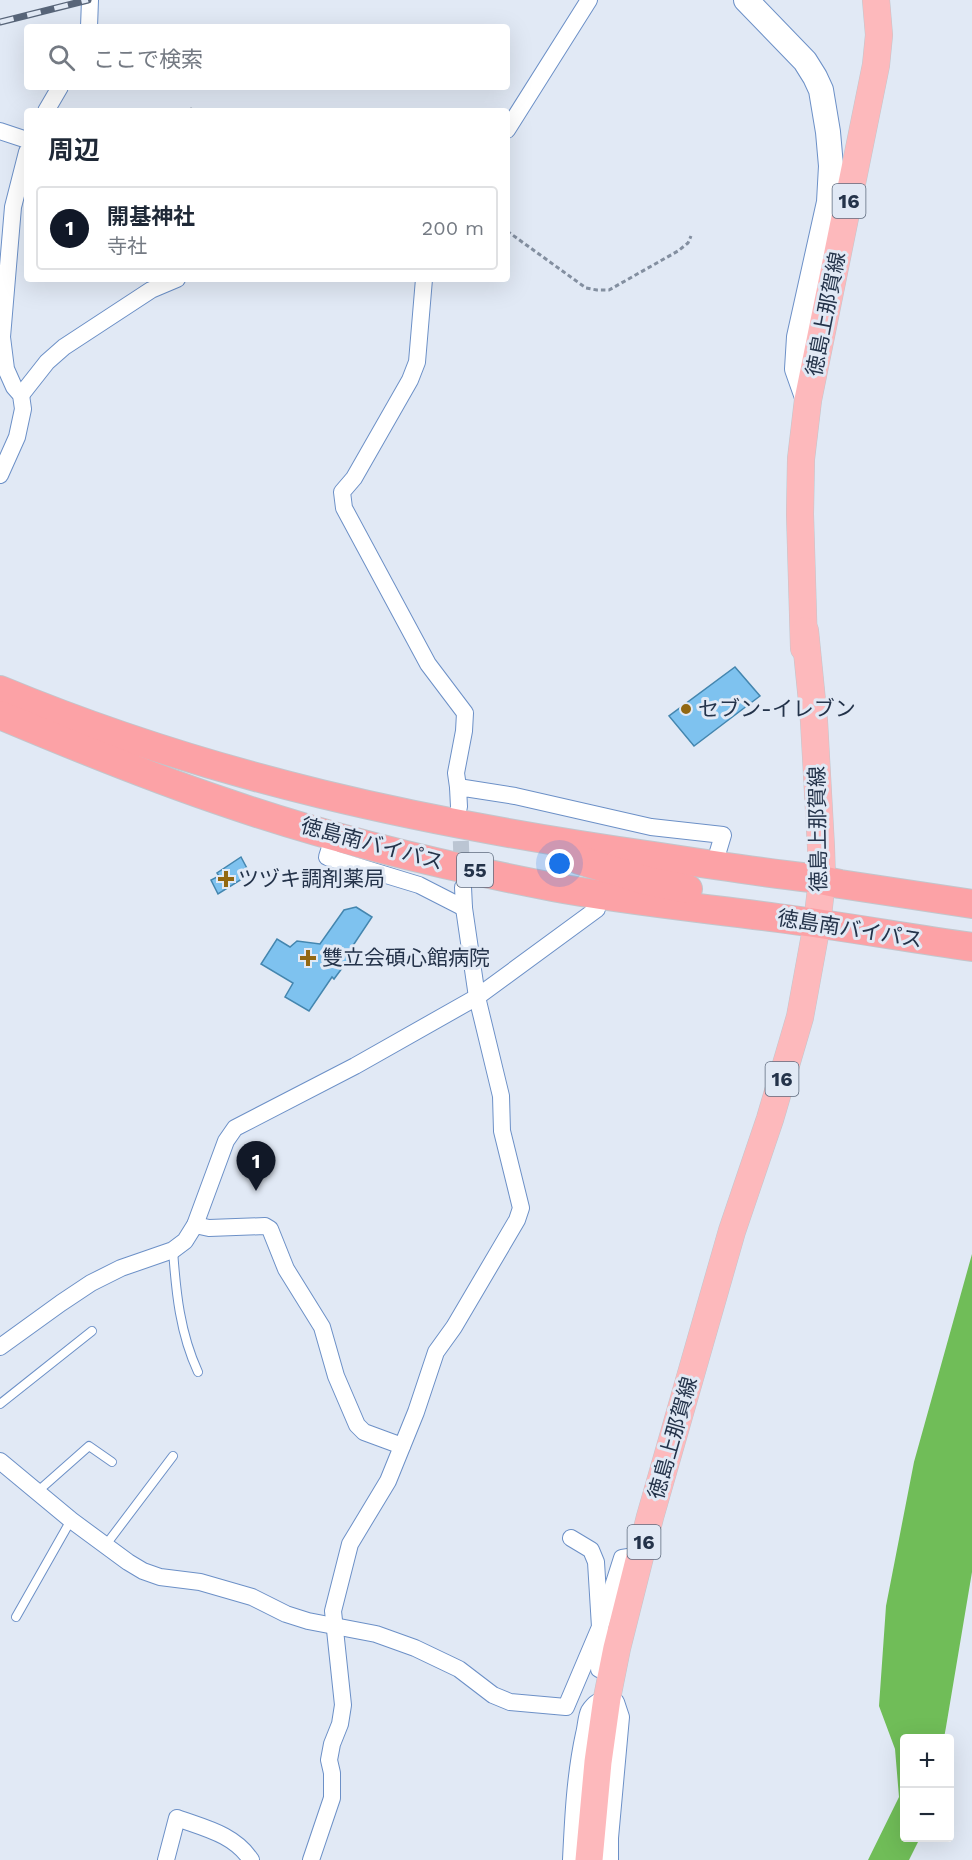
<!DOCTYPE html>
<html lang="ja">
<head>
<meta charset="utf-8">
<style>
  :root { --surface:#fff; --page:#f6f6f7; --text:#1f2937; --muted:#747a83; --line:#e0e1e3; --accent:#111827 }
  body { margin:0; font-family:"Work Sans","Noto Sans JP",sans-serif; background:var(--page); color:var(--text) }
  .controls { position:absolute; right:18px; bottom:18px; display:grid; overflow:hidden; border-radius:6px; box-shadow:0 6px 24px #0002 }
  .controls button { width:54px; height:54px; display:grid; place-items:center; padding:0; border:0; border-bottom:2px solid var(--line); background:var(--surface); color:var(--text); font:30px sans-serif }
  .you { position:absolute; left:560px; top:864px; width:21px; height:21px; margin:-15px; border:4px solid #fff; border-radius:50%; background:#1a73e8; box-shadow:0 0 0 9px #1a73e833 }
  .badge { display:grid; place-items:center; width:39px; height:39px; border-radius:50%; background:var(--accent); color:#fff; font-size:20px; font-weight:700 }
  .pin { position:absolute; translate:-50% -50px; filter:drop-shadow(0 2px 3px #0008) }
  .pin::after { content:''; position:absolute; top:32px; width:21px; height:18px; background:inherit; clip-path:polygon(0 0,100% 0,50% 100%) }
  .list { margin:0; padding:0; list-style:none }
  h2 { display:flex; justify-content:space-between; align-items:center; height:78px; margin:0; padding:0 24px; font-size:26px }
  h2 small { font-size:20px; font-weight:400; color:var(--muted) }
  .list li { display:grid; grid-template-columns:39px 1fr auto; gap:18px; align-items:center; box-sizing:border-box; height:84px; margin:0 12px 12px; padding:0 12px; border:2px solid var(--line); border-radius:6px }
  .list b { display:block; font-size:22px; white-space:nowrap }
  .list p { margin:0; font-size:20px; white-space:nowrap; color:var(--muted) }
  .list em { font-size:20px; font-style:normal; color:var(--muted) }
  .icon { flex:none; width:33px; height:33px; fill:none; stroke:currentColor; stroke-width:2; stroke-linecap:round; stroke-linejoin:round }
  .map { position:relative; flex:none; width:972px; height:1860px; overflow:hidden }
  .search { position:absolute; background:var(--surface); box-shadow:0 6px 24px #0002; left:24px; top:24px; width:486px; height:66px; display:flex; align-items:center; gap:15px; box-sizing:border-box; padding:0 21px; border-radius:6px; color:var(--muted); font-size:22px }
  .panel { position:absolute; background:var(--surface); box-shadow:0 6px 24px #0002; left:24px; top:108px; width:486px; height:174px; border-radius:6px }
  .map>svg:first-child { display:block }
  .water { fill:#70bd58 }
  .building { fill:#7ec2ef; stroke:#4486af; stroke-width:1.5 }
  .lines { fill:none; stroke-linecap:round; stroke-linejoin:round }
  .minor-tunnel { stroke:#bbc5d3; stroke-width:16; stroke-dasharray:16 8; stroke-linecap:butt }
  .service-casing { stroke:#6c90c7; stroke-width:10 }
  .minor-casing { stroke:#6c90c7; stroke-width:18 }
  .secondary-casing { stroke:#6c90c7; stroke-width:26 }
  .primary-casing { stroke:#c2c6cc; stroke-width:28 }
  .trunk-casing { stroke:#c2c6cc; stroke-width:30 }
  .path { stroke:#838fa0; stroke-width:3; stroke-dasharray:4.5 3; stroke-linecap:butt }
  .service { stroke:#fff; stroke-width:8 }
  .minor { stroke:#fff; stroke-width:16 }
  .secondary { stroke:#fff; stroke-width:24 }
  .primary { stroke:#fdb9bc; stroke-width:27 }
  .trunk { stroke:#fca2a6; stroke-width:28 }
  .rail-casing { stroke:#586579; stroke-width:7 }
  .rail { stroke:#e1e9f5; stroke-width:4.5; stroke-dasharray:14; stroke-linecap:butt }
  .poi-dot { fill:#926812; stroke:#e1e9f5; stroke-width:2 }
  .labels { text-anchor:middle; stroke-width:6; stroke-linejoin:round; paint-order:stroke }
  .shield { fill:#e1e9f5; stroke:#5d6a7d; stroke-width:1.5 }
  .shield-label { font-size:20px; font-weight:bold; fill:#24334a }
  .street-label { font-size:21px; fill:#24334a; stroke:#e1e9f5 }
  .poi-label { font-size:21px; fill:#24334a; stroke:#e1e9f5; text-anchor:start }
</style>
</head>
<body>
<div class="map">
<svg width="972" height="1860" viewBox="0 0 972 1860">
  <rect width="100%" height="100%" fill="#e1e9f5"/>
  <path class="water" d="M972,1254V1572L946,1727L944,1738H904V1838H920L909,1860H868L899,1797L895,1749L879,1706L886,1606L914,1462Z"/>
  <g class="building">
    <path d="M735,667L760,696L694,746L669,716Z"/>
    <path d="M241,857L250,874L218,894L211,880L219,876L217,873Z"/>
    <path d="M356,907L372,917L348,953L351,956L334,979L332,977L309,1011L285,997L293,983L261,964L277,939L290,947L297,941L320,944L344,910Z"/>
  </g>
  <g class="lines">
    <path class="minor-tunnel" d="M460,817L462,875"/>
    <defs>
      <g id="service">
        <path d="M173,1250C176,1293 180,1333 198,1372"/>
        <path d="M0,1404L92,1331"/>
        <path d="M37,1492L89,1446L112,1462"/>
        <path d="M105,1546L173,1456"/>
        <path d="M16,1617L71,1520"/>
      </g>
      <g id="minor">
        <path d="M89,27L90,0"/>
        <path d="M46,111L60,87"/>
        <path d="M507,130L589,0"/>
        <path d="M0,131L27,140"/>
        <path d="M424,279L417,362L410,380L354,478L342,492L344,508L428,664L465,713L464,731L456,773L458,787"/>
        <path d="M21,395L47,362L64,347L151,290L177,279"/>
        <path d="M0,475L17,437L23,409L21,395L14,387L6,369L2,337L13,207L27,152"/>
        <path d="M459,807L458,787L515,796L651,827L723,835L714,865"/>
        <path d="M334,835L327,857L419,885L464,908L463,887"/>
        <path d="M195,1225L209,1228L265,1226L270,1229L286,1269L322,1327L336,1376L357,1425L364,1432L402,1446"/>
        <path d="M0,1347L61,1303L91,1283L121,1268L173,1250L185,1241L195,1225L226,1141L235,1128L355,1066L477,997L597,909"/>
        <path d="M0,1461L71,1520L128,1562L143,1571L160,1577L200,1582L252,1597L286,1614L308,1621L376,1634L415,1648L459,1669L493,1695L510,1702L566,1707L600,1627L596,1562L591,1550L571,1538"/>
        <path d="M612,1676L599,1669L600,1627L622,1558L641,1555"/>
        <path d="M166,1860L177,1818C204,1828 234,1834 251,1860"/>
        <path d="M311,1860L332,1798V1773L329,1760L332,1744L340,1724L343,1705L333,1611L350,1544L388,1481L416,1412L436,1352L454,1327L517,1220L521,1208L502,1131L501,1096L477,997L464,908"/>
        <path d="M571,1860C573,1818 575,1775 584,1734C586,1727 586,1717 589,1711C596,1700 604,1697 616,1702L621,1717L610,1838V1860"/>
      </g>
      <path id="secondary" d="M746,0L805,61L815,77L821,90L828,132L831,166L829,202L799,337L797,369L808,400"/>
      <g id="primary">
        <path d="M804,648L800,514L801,459L808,400L876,65L879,35L876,0"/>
        <path d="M589,1860L598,1762L607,1698L617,1648L650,1517L732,1231L770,1119L800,1017L817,924L822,880L821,847L814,721L805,631"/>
      </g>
      <g id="trunk">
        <path d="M0,690C212,778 427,824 654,856C706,864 759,872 811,878L840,884L972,904"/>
        <path d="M0,715C76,747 152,778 230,804C335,840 444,866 553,887C627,901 703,908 778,918C842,926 907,938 972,947"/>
        <path d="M579,860L651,882L688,889"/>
      </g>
    </defs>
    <use href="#service" class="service-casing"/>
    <use href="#minor" class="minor-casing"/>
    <use href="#secondary" class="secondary-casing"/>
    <use href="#primary" class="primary-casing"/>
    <use href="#trunk" class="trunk-casing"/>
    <g class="path">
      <path d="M189,111L191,109L194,111"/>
      <path d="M507,231L586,288L597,290H609L678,251L688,243L691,236"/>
    </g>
    <use href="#service" class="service"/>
    <use href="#minor" class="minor"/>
    <use href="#secondary" class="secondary"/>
    <use href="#primary" class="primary"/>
    <use href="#trunk" class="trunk"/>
    <defs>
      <path id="rail" d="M0,22L88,0"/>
    </defs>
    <use href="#rail" class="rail-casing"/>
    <use href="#rail" class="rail"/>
  </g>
  <g class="poi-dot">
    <circle cx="686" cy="709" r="6"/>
    <path d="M223 870h6v6h6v6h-6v6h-6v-6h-6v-6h6z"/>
    <path d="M305 949h6v6h6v6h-6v6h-6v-6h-6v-6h6z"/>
  </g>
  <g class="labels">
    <g class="shield">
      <rect x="832.5" y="184" width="33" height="34" rx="4.5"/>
      <rect x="457" y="853" width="36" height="34" rx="4.5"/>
      <rect x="765.5" y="1062" width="33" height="34" rx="4.5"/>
      <rect x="627.5" y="1525" width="33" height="34" rx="4.5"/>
    </g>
    <g class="shield-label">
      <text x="849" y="208">16</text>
      <text x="475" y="877">55</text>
      <text x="782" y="1086">16</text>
      <text x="644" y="1549">16</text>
    </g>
    <g class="street-label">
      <text transform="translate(826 314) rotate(-79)" y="7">徳島上那賀線</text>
      <text transform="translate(818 829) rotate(-91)" y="7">徳島上那賀線</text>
      <text transform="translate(372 844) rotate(15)" y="7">徳島南バイパス</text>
      <text transform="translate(850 929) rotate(9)" y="7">徳島南バイパス</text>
      <text transform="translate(673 1438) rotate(-74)" y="7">徳島上那賀線</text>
    </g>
    <g class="poi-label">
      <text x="698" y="716">セブン-イレブン</text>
      <text x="238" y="886">ツヅキ調剤薬局</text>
      <text x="322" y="965">雙立会碩心館病院</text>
    </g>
  </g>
</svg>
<div class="controls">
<button>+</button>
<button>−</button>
</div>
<div class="you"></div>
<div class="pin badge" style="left:256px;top:1191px">1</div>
<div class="search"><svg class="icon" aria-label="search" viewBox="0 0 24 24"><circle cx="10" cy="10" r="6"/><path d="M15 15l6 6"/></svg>ここで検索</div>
<section class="panel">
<h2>周辺<small></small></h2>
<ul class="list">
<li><span class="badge">1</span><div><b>開基神社</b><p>寺社</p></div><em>200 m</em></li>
</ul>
</section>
</div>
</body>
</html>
